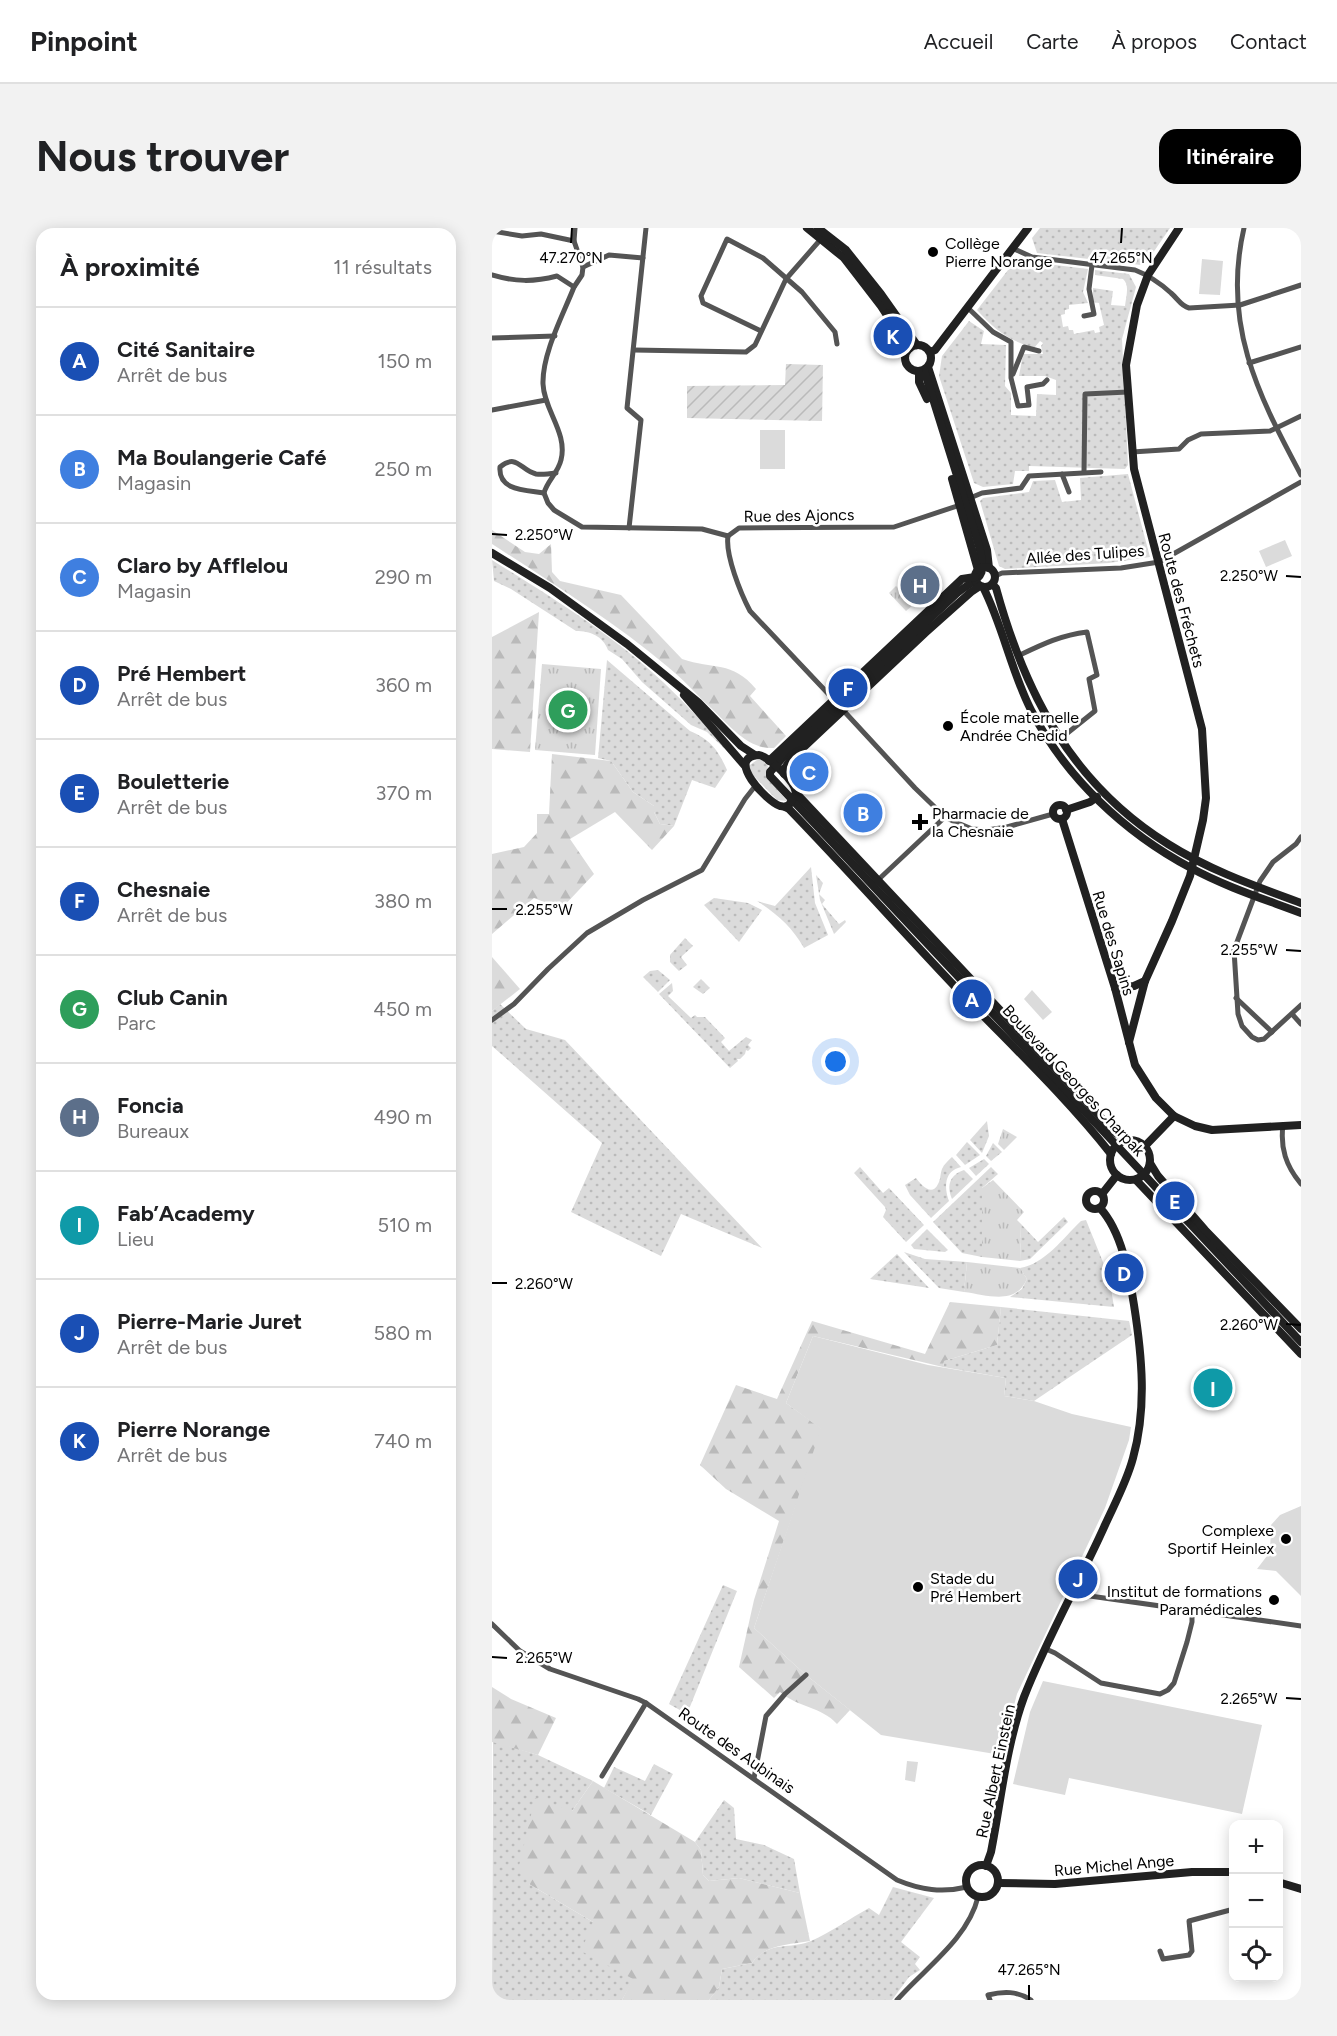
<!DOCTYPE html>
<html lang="fr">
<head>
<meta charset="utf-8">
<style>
  :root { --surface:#fff; --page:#f2f2f2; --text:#202124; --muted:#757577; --line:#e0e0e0; --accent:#000 }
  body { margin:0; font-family:Figtree,sans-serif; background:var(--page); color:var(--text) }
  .controls { position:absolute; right:18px; bottom:18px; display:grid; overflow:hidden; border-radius:12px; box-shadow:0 3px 15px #0003 }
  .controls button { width:54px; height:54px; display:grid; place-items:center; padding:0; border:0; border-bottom:2px solid var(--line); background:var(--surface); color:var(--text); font:30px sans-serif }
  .you { position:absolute; left:344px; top:834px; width:21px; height:21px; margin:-15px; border:4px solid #fff; border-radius:50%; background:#1a73e8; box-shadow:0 0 0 9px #1a73e833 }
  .badge { display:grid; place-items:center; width:39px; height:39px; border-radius:50%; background:var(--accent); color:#fff; font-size:20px; font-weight:700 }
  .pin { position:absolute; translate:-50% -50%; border:3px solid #fff; box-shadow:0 2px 6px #0006 }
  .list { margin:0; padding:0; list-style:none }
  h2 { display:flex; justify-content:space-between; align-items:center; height:78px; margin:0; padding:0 24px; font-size:26px }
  h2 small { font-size:20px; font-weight:400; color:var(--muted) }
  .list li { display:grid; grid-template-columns:39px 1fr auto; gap:18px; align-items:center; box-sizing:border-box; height:108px; padding:0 24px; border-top:2px solid var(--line) }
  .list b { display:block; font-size:22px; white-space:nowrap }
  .list p { margin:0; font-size:20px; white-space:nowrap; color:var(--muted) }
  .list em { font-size:20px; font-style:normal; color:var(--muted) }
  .icon { flex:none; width:33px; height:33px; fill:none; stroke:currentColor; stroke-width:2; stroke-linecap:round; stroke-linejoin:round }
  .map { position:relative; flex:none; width:809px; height:1772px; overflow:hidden; border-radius:18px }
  header { display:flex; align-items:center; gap:36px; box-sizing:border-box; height:84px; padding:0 30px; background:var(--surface); border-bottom:2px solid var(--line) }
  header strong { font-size:28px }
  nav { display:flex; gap:33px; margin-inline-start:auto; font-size:21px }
  .intro { display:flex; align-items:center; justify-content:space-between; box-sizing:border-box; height:144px; padding:0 36px }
  h1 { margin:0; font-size:42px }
  .button { padding:15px 27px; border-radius:18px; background:var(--accent); color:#fff; font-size:21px; font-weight:700 }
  main { display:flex; gap:36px; padding:0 36px }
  aside { flex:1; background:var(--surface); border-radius:18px; box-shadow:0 3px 15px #0003 }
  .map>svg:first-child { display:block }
  .grass { fill:url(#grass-dots) }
  .forest { fill:url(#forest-firs) }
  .park { fill:url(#park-tufts) }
  .garden { fill:url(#garden-furrows) }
  .pitch { fill:#dbdbdb }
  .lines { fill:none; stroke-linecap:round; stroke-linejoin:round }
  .street { stroke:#545454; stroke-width:5 }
  .secondary { stroke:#212121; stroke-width:8 }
  .ticks { fill:none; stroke:#000; stroke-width:2 }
  .poi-dot { fill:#000; stroke:#fff; stroke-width:2 }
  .labels { text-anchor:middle; stroke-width:5; stroke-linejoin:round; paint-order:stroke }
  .poi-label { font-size:16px; fill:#000; stroke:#fff; text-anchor:start }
  .street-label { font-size:16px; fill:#000; stroke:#fff }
  .ticks-label { font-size:15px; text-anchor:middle; fill:#000; stroke:#fff; stroke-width:5; stroke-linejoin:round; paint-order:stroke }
</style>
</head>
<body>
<header>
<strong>Pinpoint</strong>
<nav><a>Accueil</a><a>Carte</a><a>À propos</a><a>Contact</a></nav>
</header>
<div class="intro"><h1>Nous trouver</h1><a class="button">Itinéraire</a></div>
<main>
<aside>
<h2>À proximité<small>11 résultats</small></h2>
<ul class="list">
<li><span class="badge" style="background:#1a4fb4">A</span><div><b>Cité Sanitaire</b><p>Arrêt de bus</p></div><em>150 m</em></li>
<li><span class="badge" style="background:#3f7fe0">B</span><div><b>Ma Boulangerie Café</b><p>Magasin</p></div><em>250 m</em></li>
<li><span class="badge" style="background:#3f7fe0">C</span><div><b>Claro by Afflelou</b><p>Magasin</p></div><em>290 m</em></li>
<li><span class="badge" style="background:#1a4fb4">D</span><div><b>Pré Hembert</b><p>Arrêt de bus</p></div><em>360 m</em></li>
<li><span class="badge" style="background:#1a4fb4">E</span><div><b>Bouletterie</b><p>Arrêt de bus</p></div><em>370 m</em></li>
<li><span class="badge" style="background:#1a4fb4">F</span><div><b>Chesnaie</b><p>Arrêt de bus</p></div><em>380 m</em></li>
<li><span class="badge" style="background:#2e9e5b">G</span><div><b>Club Canin</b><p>Parc</p></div><em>450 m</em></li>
<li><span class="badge" style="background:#5c6f8a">H</span><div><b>Foncia</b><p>Bureaux</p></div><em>490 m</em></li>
<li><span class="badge" style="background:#0f9aa8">I</span><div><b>Fab’Academy</b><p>Lieu</p></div><em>510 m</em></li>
<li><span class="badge" style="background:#1a4fb4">J</span><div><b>Pierre-Marie Juret</b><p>Arrêt de bus</p></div><em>580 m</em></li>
<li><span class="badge" style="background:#1a4fb4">K</span><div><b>Pierre Norange</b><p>Arrêt de bus</p></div><em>740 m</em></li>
</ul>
</aside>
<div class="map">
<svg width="809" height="1772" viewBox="0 0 809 1772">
  <defs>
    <pattern id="grass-dots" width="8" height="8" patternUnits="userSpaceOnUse" patternTransform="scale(1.5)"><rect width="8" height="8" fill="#dbdbdb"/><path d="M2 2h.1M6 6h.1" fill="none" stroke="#bababa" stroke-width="1.8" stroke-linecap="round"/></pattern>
    <pattern id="forest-firs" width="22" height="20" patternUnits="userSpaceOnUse" patternTransform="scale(1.5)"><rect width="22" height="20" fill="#dbdbdb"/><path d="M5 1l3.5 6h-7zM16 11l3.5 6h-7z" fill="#bababa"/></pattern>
    <pattern id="park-tufts" width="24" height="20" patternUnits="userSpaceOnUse" patternTransform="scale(1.5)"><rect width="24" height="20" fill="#dbdbdb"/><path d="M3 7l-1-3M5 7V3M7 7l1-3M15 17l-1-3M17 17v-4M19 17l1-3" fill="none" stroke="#bababa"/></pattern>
    <pattern id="garden-furrows" width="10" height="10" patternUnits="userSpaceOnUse" patternTransform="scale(1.5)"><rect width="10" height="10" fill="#dbdbdb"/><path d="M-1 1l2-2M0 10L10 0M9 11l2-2" fill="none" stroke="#bababa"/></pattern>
  </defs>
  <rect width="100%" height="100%" fill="#fff"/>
  <g class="grass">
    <path d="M548,0H678L654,35L649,37L545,25L540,10Z"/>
    <path d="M530,33L596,41L591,64L596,75L577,77V81L573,82V86L569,87L571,99L576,98L577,102H581L582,106L602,102L603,105L608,104L607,99L612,97L607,75L601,74V60L621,63L619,77L633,78C634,68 638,57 631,51L603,47V42L637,46L644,59L630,111L636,237L633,241L537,238V243H523L521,256L491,259L482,255L447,148L450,128L477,93L492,103L489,116L514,117L513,158L519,165V187L544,188L545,166L564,167V152L553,148H527L531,126H551L549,118L551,115L548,113L542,120C516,112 503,102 485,82L516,42Z"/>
    <path d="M636,246L658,329L617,335L513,341L507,338L488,273L491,270L537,264L541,253L563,252L570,274L589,272L588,250Z"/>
    <path d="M0,332C59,369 120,406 171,454C194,476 216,500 238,523L236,524L215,504L199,497L150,454L130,431L116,422C111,408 98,403 84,403L19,361L2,353Z"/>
    <path d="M115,432L198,503C219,512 226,522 235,542L223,560L200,552L182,598L168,596L162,584V578L141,564L119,533L106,530Z"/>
    <path d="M265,532H271L276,538L274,547L276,551L295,573L285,572L261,547L258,542V537Z"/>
    <path d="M319,639L323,675L336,707L312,720C300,699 285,686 265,673L283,678Z"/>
    <path d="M324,647L331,655L327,666L333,672L330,676L347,696L353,692L354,694L342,706L328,672Z"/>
    <path d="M222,670L256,675L270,682L247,714L212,677Z"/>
    <path d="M193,710L201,718L189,729L195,737L187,743L178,734V727Z"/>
    <path d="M166,742L178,752L166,764L151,749L158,743Z"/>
    <path d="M209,751L218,760L211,766L201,759Z"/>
    <path d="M180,755L181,763L176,768L199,790L203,787L205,789H213L233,810L229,814L237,823L254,809L260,812L256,817L259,820L256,823L254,822L253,826L248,831H245L246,833L238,840L167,766Z"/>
    <path d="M8,776L34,801L73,812L270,1020L189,986L169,1028L79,984L110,915L0,818V783Z"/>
    <path d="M495,893L497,908L490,925L478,912Z"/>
    <path d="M475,914L488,927L473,937L464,927Z"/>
    <path d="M501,915L510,924L499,933L494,928Z"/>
    <path d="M460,929L469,939C452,943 452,959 457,973L439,990L418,967L413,957L424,950C429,957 440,969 446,956C449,951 448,946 450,941C452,936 456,933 460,929Z"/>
    <path d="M492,931L497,936L484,948L477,940Z"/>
    <path d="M368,939L391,965L397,960L432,997L414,1014L391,989L394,982L393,979L362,945Z"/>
    <path d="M499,939L506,946L490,960V1029L470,1025L441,994Z"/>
    <path d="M472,942L481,951L460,971C454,957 458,947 472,942Z"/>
    <path d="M572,989L576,994L538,1031L528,1033L529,996L546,1014Z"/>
    <path d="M594,992L617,1049L622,1079L518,1069L530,1061L535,1051L528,1040C553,1036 571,1010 589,993Z"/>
    <path d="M435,1001L456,1022L453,1024L422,1021L419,1017Z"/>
    <path d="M412,1024L433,1031L475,1034L472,1064L447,1060Z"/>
    <path d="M405,1026L437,1060L378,1051Z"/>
    <path d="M509,1079L637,1093L640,1107L542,1173L512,1168L514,1150L451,1139L452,1133L505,1117Z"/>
    <path d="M231,1357L245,1363L195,1486L177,1476Z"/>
    <path d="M1,1513L46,1527L101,1553L80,1583L37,1656L101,1694L142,1751L130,1772H0Z"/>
    <path d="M162,1536L181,1546L159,1587L112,1560L122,1539L153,1553Z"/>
    <path d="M232,1572L242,1580L244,1611L272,1617L302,1631L308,1665L247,1650L217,1653L211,1647L209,1622L203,1614Z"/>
    <path d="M401,1659L442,1670L409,1714L428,1729L423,1736L428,1742L417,1749L400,1772H217L227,1759L230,1741L260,1735C277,1712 297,1722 319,1713C339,1704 359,1690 377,1680L387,1687Z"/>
  </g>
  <g class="forest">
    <path d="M0,302L33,324L47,326L59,316L60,344L68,353L129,367L190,431C221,442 240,432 264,461L258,468L294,508L282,520C256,522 236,496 219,480C204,466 191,451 176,439C121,393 60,355 0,316Z"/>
    <path d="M47,384L38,524L0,521V409Z"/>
    <path d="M60,526L119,533L141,564L162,578V584L168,596L182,598L160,622L123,584L78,611L102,646L69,681L42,670L0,706V626L32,619L45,605V586H57Z"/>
    <path d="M0,729L28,761L0,783Z"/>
    <path d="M458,1074L509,1079L505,1117L452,1133L451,1139L321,1108L294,1175L330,1201L262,1400L314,1447L358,1482L345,1496C330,1479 305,1479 288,1464L282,1470L247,1439L262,1372L287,1293L234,1261L208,1237L244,1157L285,1171L320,1093L433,1126Z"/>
    <path d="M0,1459L19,1471L64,1490L46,1527L0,1514Z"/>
    <path d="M101,1553L203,1614L209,1622L211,1647L217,1653L247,1650L308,1665L318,1713C296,1717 274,1716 260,1735L230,1741L227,1759L217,1772H130L141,1751L89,1723L101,1694L37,1656L27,1638L43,1570L80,1583Z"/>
  </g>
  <g class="park">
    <path d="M404,358L422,376L414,383L397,365Z"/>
    <path d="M50,436L109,441L103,527L43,522Z"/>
    <path d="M511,901L525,909L512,922L506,916Z"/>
    <path d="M501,952L532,984L525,992L529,996L528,1033L490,1029V960Z"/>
    <path d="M475,1034L528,1040L535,1051C523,1078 496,1067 472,1064Z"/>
  </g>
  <path class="garden" d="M294,136L331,137L330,193L195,190V158L293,157Z"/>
  <g class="pitch">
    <path d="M710,31L731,33L728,67L707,66Z"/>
    <rect x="268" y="202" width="25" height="39"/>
    <path d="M793,312L800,328L774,339L767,323Z"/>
    <path d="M540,762L560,784L551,792L532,771Z"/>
    <path d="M321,1108L436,1137L514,1150L512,1168L542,1173L580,1186L639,1199L637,1212L613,1280L525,1466L509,1527L389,1507L314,1447L262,1400L329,1201L294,1175Z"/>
    <path d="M809,1278V1368L784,1343L765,1341L778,1324L779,1297L788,1287Z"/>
    <path d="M551,1453L770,1497L750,1586L577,1550L573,1567L521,1556L538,1484Z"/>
    <path d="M415,1533L426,1534L423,1554L413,1552Z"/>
  </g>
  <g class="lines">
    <g class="street">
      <path d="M83,0L82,13L91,39L90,47L82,59C71,87 50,126 51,156C52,182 76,205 69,232C66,245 55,253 52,265L56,275L62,282L90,299L210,301L236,308"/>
      <path d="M752,0C730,95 765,165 809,247"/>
      <path d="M0,3L30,8L49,6L82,13"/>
      <path d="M520,20L540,29L643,42C656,47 668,55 679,65C686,71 689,78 697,80L748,77L809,57"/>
      <path d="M91,39L117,27L151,30"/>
      <path d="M0,47C23,54 42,54 65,48L82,59"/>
      <path d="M475,79L501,104L519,114V150L526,178L537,177L535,159L551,156L555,152"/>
      <path d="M592,88L602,86L597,61L600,37"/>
      <path d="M269,103L211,75L209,68L235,11L271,30L310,64L343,104L345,116"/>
      <path d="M0,110L63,108"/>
      <path d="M142,122L254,124L263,117L294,51L329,11"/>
      <path d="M757,135L809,119"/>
      <path d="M521,146L532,119L547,123"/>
      <path d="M0,182L54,172"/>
      <path d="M640,224L687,221L696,212L709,206L778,203L809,188"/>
      <path d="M592,244L593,166L636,164"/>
      <path d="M570,246L577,264"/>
      <path d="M52,265C34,262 6,263 8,239C25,225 28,242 44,246C50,247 57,246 64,245"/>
      <path d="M478,270L490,265L529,260L537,248L609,244"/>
      <path d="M137,300L149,192L135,180L154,0"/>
      <path d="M236,308C233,327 249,366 258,383L344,474"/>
      <path d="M236,308L247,300L402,299L468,277"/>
      <path d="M503,348L510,345L629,340L667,334L809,254"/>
      <path d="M526,428C549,417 569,407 595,404L605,447L597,451L603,483L568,511"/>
      <path d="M350,481L423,560L453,589L461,593L480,601L495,602L515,599L561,586"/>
      <path d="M809,609L804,616L781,634L768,653L742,722L746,786L750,798L760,809L766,812L772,811L809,777"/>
      <path d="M386,652L453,589"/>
      <path d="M744,770L780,804"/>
      <path d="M800,786L809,796"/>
      <path d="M0,792L22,776L56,741L95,705L151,672L210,642L253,571L264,557"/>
      <path d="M791,897C788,920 794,938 809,956"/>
      <path d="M582,1364L591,1367L809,1398"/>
      <path d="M0,1396L28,1423L58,1441L146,1471L154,1475L405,1652C429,1662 450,1665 475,1659"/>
      <path d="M554,1421L563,1425L609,1455L668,1466L676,1462L682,1455L695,1414L700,1394V1383"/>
      <path d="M110,1548L154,1475"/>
      <path d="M262,1550L274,1488L293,1466L314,1447"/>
      <path d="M668,1723L671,1731L697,1727L700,1723L697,1693L742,1681"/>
      <path d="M405,1772C432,1741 476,1711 486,1669"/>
      <path d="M498,1772L496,1767C512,1763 525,1763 539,1772"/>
    </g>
    <g class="secondary">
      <path d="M315,0L352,30L389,78L417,121"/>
      <path d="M326,0L354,22L389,66L425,117"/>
      <circle cx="426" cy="130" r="13"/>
      <path d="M438,124L443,122L536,0"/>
      <path d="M436,139L495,322L497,340"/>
      <path d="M432,142L487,318C495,351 489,347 465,365L294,526L278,544V548L809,1114"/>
      <path d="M427,144V154L435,171"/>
      <path d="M460,251L486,342"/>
      <path d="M0,325L58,360L135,416L206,474L249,518L263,527"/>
      <circle cx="493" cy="349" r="10"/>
      <path d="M500,356L504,360C533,466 580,556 676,616C717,642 763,658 809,675"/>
      <path d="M491,359C511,398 519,443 539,482C574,550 633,605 699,640C734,659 772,671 809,685"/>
      <path d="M192,467L253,538"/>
      <path d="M267,527C278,530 303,553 304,565L297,577C292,579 293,579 288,578C275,574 232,529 267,527Z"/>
      <path d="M277,533L470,351L483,349"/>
      <path d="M292,546L291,543L299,531L433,405L479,364L488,358"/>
      <path d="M304,565L601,881L622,904L636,912"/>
      <circle cx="568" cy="584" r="7"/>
      <path d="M293,579L297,581C356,642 412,705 471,767C521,819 574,869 619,926"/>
      <path d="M574,582L598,574L605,569"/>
      <path d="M570,591L623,760L643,837L664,870L682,888L703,898L720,902L809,897"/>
      <path d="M623,760L642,758L653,753"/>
      <path d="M637,814L653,753L680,693L698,648L711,592L714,570L710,501L642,241L634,137L645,77L656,47L687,0"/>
      <circle cx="638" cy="932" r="20"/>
      <path d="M653,918L682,888"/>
      <path d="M658,935L666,948L713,1002L809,1101"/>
      <path d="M644,952L809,1126"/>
      <circle cx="603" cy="972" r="9"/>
      <path d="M610,966L625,947"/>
      <circle cx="490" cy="1653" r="16"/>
      <path d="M494,1638L499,1624C509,1573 514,1518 532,1469C555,1410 587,1355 613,1297C623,1275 635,1253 641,1230C655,1180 650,1128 642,1077C637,1046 630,1004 608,980"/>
      <path d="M786,1654L809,1661"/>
      <path d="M506,1655L563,1656L700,1644H742"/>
    </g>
  </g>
  <path class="ticks" d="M79,15L80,0M629,15L630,0M0,306L15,307M794,348L809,349M0,681H15M794,722L809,723M0,1055H15M794,1096L809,1097M0,1429L15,1430M794,1470L809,1471M537,1772V1757"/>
  <g class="poi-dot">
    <circle cx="441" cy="24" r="6"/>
    <circle cx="456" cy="498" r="6"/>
    <path d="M425 585h6v6h6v6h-6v6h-6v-6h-6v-6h6z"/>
    <circle cx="794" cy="1311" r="6"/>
    <circle cx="426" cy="1359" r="6"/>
    <circle cx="782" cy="1372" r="6"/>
  </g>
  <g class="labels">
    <g class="poi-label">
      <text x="453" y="21">Collège<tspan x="453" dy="18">Pierre Norange</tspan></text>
      <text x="468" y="495">École maternelle<tspan x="468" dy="18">Andrée Chedid</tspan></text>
      <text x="440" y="591">Pharmacie de<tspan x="440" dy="18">la Chesnaie</tspan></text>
      <text x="782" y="1308" text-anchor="end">Complexe<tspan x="782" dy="18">Sportif Heinlex</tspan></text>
      <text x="438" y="1356">Stade du<tspan x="438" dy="18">Pré Hembert</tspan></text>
      <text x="770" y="1369" text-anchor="end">Institut de formations<tspan x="770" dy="18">Paramédicales</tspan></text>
    </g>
    <g class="street-label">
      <text transform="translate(307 287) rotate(-1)" y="6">Rue des Ajoncs</text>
      <text transform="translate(593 326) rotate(-4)" y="6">Allée des Tulipes</text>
      <text transform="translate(690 372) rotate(75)" y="6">Route des Fréchets</text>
      <text transform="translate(622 715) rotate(73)" y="6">Rue des Sapins</text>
      <text transform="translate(582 852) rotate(47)" y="6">Boulevard Georges Charpak</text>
      <text transform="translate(245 1522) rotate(35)" y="6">Route des Aubinais</text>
      <text transform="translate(503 1543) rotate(-78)" y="6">Rue Albert Einstein</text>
      <text transform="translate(622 1637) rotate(-5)" y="6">Rue Michel Ange</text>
    </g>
  </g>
  <g class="ticks-label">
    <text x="79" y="35">47.270°N</text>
    <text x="629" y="35">47.265°N</text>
    <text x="52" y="312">2.250°W</text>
    <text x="757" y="353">2.250°W</text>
    <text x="52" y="687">2.255°W</text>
    <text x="757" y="727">2.255°W</text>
    <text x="52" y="1061">2.260°W</text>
    <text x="757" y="1102">2.260°W</text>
    <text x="52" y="1435">2.265°W</text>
    <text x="757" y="1476">2.265°W</text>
    <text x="537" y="1747">47.265°N</text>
  </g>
</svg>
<div class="controls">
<button>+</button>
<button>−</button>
<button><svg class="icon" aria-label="locate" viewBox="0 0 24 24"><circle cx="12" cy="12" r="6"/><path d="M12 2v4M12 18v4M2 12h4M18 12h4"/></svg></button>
</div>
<div class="you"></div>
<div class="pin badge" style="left:480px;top:771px;background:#1a4fb4">A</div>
<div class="pin badge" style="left:371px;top:585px;background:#3f7fe0">B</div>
<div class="pin badge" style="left:317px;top:544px;background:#3f7fe0">C</div>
<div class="pin badge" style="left:632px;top:1045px;background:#1a4fb4">D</div>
<div class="pin badge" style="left:683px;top:973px;background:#1a4fb4">E</div>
<div class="pin badge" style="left:356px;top:460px;background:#1a4fb4">F</div>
<div class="pin badge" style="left:76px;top:482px;background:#2e9e5b">G</div>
<div class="pin badge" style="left:428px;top:357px;background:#5c6f8a">H</div>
<div class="pin badge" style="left:721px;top:1160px;background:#0f9aa8">I</div>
<div class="pin badge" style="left:586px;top:1351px;background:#1a4fb4">J</div>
<div class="pin badge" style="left:401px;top:108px;background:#1a4fb4">K</div>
</div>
</main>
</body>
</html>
